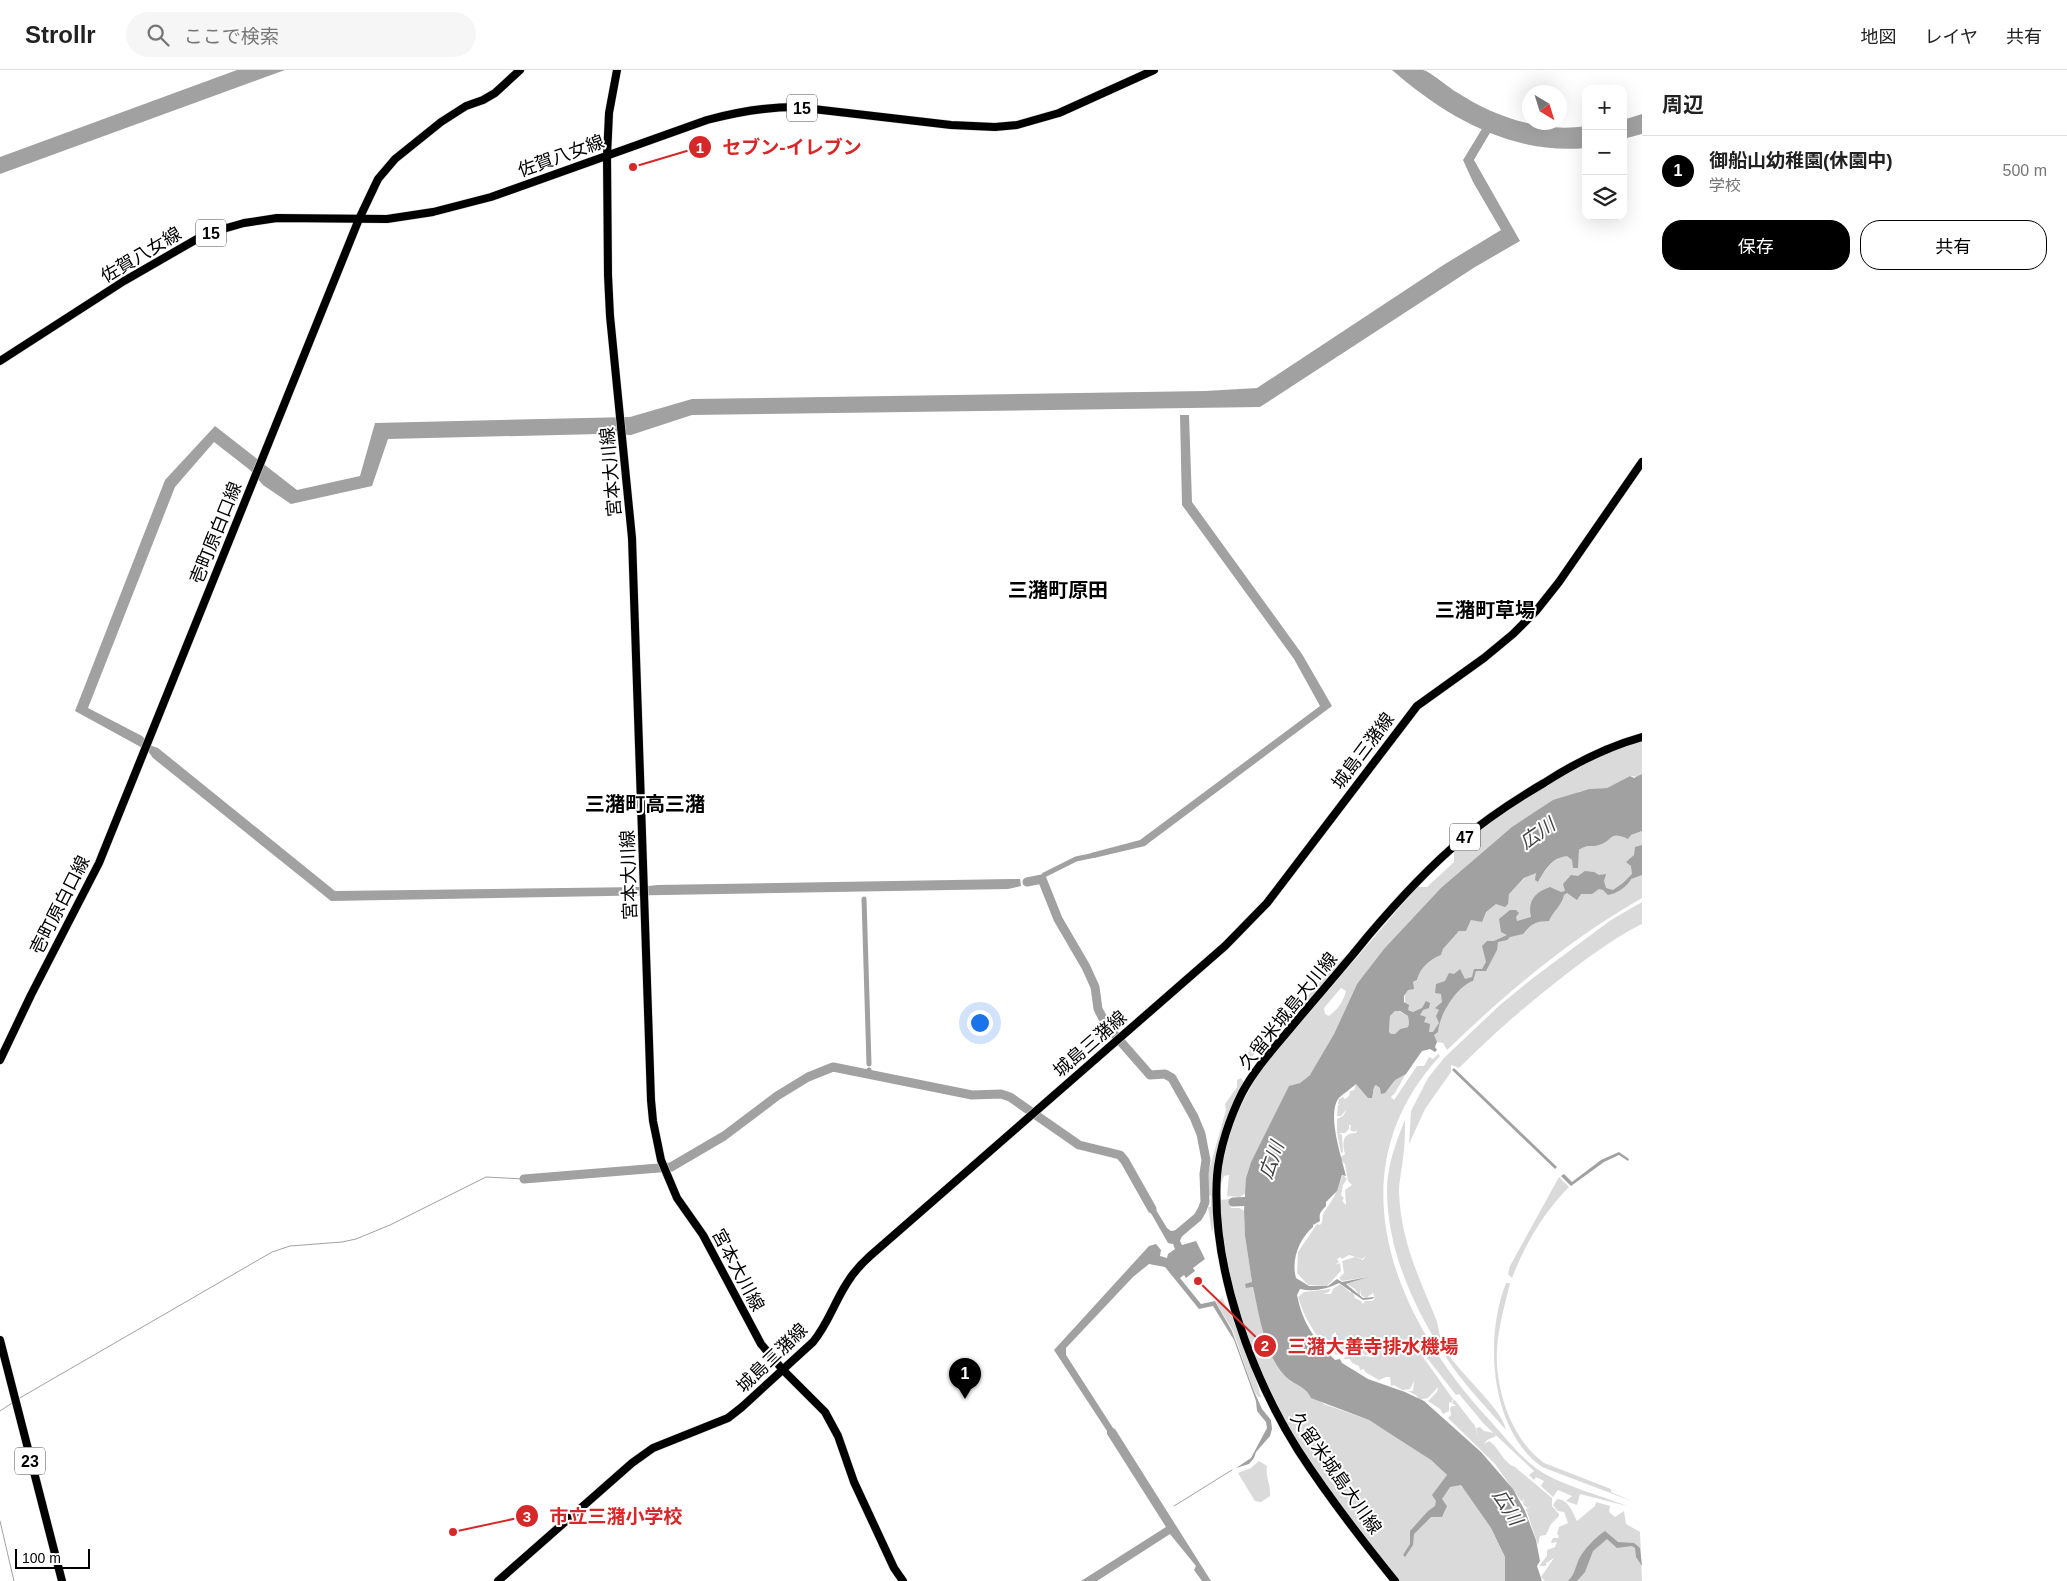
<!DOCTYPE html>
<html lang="ja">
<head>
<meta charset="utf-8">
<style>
  :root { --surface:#fff; --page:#f6f6f6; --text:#222; --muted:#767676; --line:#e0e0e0; --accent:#000 }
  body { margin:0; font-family:Arial,"Noto Sans JP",sans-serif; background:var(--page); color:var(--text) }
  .controls { position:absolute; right:15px; top:15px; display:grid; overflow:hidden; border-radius:10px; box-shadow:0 5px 20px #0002 }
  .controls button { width:45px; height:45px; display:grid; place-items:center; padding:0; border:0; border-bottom:1px solid var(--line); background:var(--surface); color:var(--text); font:25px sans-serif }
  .compass { position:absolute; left:1522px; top:15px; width:45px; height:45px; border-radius:50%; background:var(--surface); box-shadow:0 5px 20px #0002; rotate:142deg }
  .scale { position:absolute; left:15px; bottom:12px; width:75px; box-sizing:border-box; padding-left:5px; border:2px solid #000; border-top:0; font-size:14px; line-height:18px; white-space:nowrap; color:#000; -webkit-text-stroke:4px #fff; paint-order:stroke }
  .you { position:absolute; left:979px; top:952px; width:18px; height:18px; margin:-12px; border:4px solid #fff; border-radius:50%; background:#1a73e8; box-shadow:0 0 0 8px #1a73e833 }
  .badge { display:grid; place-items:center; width:32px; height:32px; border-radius:50%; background:var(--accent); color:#fff; font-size:16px; font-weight:700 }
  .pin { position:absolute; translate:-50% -41px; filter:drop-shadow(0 1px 2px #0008) }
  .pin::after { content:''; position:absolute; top:26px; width:18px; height:15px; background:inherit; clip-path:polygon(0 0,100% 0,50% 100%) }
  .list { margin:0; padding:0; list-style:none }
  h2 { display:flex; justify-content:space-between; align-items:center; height:65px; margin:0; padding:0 20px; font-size:21px }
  h2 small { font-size:16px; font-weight:400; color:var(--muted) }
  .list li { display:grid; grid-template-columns:32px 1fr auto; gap:15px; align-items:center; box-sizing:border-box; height:70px; padding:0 20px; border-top:1px solid var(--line) }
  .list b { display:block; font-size:19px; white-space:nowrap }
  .list p { margin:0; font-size:16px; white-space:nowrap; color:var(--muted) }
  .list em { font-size:16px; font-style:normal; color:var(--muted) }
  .actions { display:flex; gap:10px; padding:15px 20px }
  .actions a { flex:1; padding:11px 0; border:1px solid var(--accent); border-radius:20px; text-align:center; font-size:18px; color:var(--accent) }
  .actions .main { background:var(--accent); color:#fff }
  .icon { flex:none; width:28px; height:28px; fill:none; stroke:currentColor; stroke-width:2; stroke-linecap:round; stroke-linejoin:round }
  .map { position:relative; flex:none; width:1642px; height:1511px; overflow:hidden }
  header { display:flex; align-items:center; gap:30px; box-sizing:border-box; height:70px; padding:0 25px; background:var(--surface); border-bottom:1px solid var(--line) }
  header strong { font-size:24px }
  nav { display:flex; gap:28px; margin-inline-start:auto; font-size:18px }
  .search { width:350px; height:45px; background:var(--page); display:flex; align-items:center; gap:12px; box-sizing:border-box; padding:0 18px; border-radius:28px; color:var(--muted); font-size:19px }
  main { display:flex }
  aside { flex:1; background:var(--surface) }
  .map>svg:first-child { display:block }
  .green { fill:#dadada; fill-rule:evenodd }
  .water { fill:#a1a1a1; fill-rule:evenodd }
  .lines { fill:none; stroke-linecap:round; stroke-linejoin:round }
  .stream { stroke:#a1a1a1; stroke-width:1 }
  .canal { stroke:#a1a1a1; stroke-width:5 }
  .river { stroke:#a1a1a1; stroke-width:9 }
  .major-casing { stroke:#dbdbdb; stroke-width:9 }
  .major { stroke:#000; stroke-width:8 }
  .labels { text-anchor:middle; stroke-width:4; stroke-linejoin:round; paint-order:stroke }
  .shield { fill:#fff; stroke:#4c4c4c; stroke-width:1 }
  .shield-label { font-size:16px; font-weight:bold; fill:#000 }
  .street-label { font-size:18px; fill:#000; stroke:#fff }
  .water-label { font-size:19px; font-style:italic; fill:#424242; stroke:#fff }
  .quarter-label { font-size:20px; font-weight:bold; fill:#000; stroke:#fff }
  .leader { fill:none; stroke:#d62828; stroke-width:2 }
  .callout-dot { fill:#d62828; stroke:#fff; stroke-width:2 }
  .mark-label { font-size:15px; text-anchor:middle; font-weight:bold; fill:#fff }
  .callout-label { font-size:19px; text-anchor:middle; font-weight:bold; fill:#d62828; stroke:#fff; stroke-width:4; stroke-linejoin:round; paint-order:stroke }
</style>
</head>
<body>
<header>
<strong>Strollr</strong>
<div class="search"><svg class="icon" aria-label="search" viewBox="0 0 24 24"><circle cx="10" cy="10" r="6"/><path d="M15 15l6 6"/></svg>ここで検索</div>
<nav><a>地図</a><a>レイヤ</a><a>共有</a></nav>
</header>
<main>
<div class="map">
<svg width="1642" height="1511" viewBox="0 0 1642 1511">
  <rect width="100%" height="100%" fill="#fff"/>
  <g class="green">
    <path d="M1642,671V704L1637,707L1630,706L1607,718L1589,719L1578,722L1357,914L1334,964L1312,1003L1300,1013L1289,1017L1251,1092L1246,1108V1123L1240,1127L1227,1126L1229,1105L1224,1106L1220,1116C1219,1073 1241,1033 1262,998L1417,817H1427L1454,792V781C1510,736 1571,689 1642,671ZM1341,918L1346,921C1343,932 1338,939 1329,946L1325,944L1324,938Z"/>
    <path d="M1642,761V828C1570,869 1506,923 1447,980L1443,973L1437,972L1435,974L1414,942L1408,940C1402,929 1405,916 1417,910C1420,898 1429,890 1441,885L1443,879L1459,861H1466L1471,850L1476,849L1496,834H1508V824L1525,808L1536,802L1538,812C1546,799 1552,788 1567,785L1572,790L1579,786V780L1586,775H1599L1612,765H1631Z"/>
    <path d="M1642,832V854C1612,869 1586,889 1560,909C1524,937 1491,966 1459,998L1451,995V1002L1425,1039L1409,1074L1411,1041L1428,1008L1444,988L1501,934L1533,908L1611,850Z"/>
    <path d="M1354,879L1309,932L1277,953L1273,949L1302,932L1342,889Z"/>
    <path d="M1395,941H1399L1408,946L1409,953L1408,957L1400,959L1395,964H1391L1389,963L1390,946Z"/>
    <path d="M1267,953L1271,958L1247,995L1244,989Z"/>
    <path d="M1430,979L1422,981L1413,991L1395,1023L1391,1027L1394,1030L1417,996H1424L1429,987L1433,989L1438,984L1440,986C1334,1101 1393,1243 1484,1344C1500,1361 1518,1385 1537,1399C1558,1414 1602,1426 1627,1436L1580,1424L1577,1435L1566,1431L1572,1426L1558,1420L1553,1427L1541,1416L1544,1411L1536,1407L1534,1410L1529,1405L1534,1401L1484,1354L1459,1324L1456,1325L1420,1279L1416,1270L1419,1267L1415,1270L1417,1281L1418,1280L1453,1329L1451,1333L1449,1332V1341L1443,1344L1440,1339L1428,1331L1437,1322L1438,1317L1428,1328L1419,1330L1417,1326L1408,1321H1413L1414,1311L1410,1319L1402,1320L1394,1315L1391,1316L1390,1307H1386L1379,1310L1365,1302L1364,1299L1360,1300L1359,1296L1352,1293L1350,1289H1343C1350,1280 1364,1287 1374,1287L1379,1275L1385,1272L1384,1270L1376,1276L1373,1285H1363L1365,1284L1356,1281L1347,1282L1344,1280L1336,1285L1334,1280L1331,1282L1330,1280L1335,1270L1344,1275L1336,1270V1262L1332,1265L1335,1266L1331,1274L1326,1277L1320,1270L1321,1267L1319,1268C1309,1255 1303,1243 1298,1227L1304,1222L1331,1219L1329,1222L1323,1224H1331L1333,1219L1340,1214L1351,1223V1221L1353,1222L1355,1228L1361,1231L1363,1234L1365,1231H1372L1375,1228L1373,1223L1366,1228L1361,1225L1360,1219V1226L1355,1219L1347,1214L1367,1207L1342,1211L1339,1208L1344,1203L1342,1191L1355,1187L1363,1190L1366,1186L1362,1189L1349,1185L1342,1189L1340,1187L1337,1189L1339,1192L1335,1195L1340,1193L1341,1201L1327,1216L1308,1215L1297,1203L1298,1182L1317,1154L1320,1155L1322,1152L1323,1144L1334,1127L1343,1105L1347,1109L1343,1115L1341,1125L1344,1128L1342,1131L1346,1135L1345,1120L1352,1115L1348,1111L1345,1094L1341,1090V1087L1345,1084C1342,1073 1342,1063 1356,1063L1357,1060L1354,1062L1350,1060L1351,1056L1349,1054V1059L1345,1063H1339L1342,1065L1343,1082L1341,1083L1337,1062V1049L1343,1046L1347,1039L1341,1046H1337L1338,1035L1340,1034H1338L1339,1029L1343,1027L1345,1029L1349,1026L1350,1021L1354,1020L1356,1014L1374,1021V1017L1415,981Z"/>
    <path d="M1241,1008L1244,1013C1232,1042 1216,1075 1213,1105C1212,1125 1218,1144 1212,1163L1208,1137H1211V1126L1208,1125V1104L1226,1040L1225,1034L1237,1017V1010Z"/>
    <path d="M1405,1050C1405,1063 1405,1076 1403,1088C1402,1099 1399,1111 1399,1122C1401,1171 1418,1205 1436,1249C1439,1257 1439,1267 1443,1275C1454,1300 1502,1337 1506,1360C1488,1339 1468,1319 1452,1296C1417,1245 1387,1183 1387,1120C1387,1096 1396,1072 1405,1050Z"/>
    <path d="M1559,1107L1569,1117C1544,1142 1525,1174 1512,1208L1508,1204L1510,1196Z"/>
    <path d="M1230,1129L1231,1138H1240L1244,1141L1245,1166L1252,1212L1246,1218L1253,1217L1260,1247L1299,1314L1324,1334L1369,1350L1395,1366L1431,1390L1447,1405L1461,1415L1491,1458L1505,1487V1511H1399C1304,1395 1229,1284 1220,1130Z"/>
    <path d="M1506,1213H1510C1505,1235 1498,1257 1497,1280C1495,1319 1511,1369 1544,1393L1611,1419V1422L1634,1432L1542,1397C1490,1360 1484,1268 1506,1213Z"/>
    <path d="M1222,1228C1227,1238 1233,1246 1237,1256C1248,1279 1254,1303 1261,1327H1258L1253,1319L1233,1261L1216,1232Z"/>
    <path d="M1454,1329L1475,1356L1479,1371L1476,1358L1480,1357L1484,1361L1494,1363L1496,1366L1487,1370L1484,1374L1489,1371C1500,1378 1502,1392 1515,1397L1552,1428V1436L1559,1444V1446L1551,1454L1546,1465L1540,1466L1538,1475L1526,1439L1532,1436L1527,1438L1523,1434L1524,1428L1522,1432L1495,1394L1448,1348L1451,1345L1450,1338L1452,1336H1456L1452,1333Z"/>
    <path d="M1259,1391L1267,1396C1265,1407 1271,1414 1270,1426L1261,1432L1255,1431L1238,1403L1251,1398Z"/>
    <path d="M1557,1429C1569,1430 1572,1441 1577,1451L1595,1436L1596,1432L1610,1436L1609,1442L1615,1447L1624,1441L1626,1454L1640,1462L1642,1511H1545L1541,1507L1554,1488L1546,1493V1496H1539L1547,1486V1480L1555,1477L1557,1472L1552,1473L1551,1472L1553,1468H1558L1559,1466L1557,1464L1559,1457L1568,1453L1564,1442L1558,1441L1553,1435Z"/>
  </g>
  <g class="water">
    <path d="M237,0H285L0,104V87Z"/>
    <path d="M1392,0C1402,0 1414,0 1423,0C1430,1 1450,19 1458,23C1495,47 1542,63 1586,56V78C1512,85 1446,47 1392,0Z"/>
    <path d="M1642,44V64L1623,69V50Z"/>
    <path d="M1473,74L1480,77L1474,90L1520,171L1475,197L1260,337L692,345L631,365L600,364L388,369L372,416L291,434L263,415L250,400L214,372L175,417L88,638L142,666L152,676L158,678L335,821L640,817L657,815L1011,809H1020L1021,816L1008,819L331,831L153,688L148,681L75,641L165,410L215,356L297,420L360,406L375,353L630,347L692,329L1205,321L1257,318L1445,194L1501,160L1473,112L1463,90Z"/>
    <path d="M1180,345H1189L1192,432L1302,584L1332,636L1150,772L1145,776L1094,788L1089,786L1091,783L1140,770L1320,636L1294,589L1182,435Z"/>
    <path d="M1642,704V761L1631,765L1628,769C1609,760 1613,771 1599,775C1589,778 1589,773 1579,780L1578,798H1573L1572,790L1567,786C1551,788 1546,799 1538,812L1535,810L1536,803L1524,808L1509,824L1508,834L1505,837L1496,834L1486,842L1482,852L1471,850L1466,861H1459L1443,879L1441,885C1429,890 1420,898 1417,910L1413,912L1414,919L1408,920L1404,926V932L1409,935L1408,940L1413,942L1422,938L1426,931L1430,933L1429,938L1423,940L1420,945L1426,947L1424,952L1430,954L1429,962H1433L1439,953L1436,946L1439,940L1435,938L1442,932L1441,924L1435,923L1436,914L1445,911L1449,903L1454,904L1460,899L1465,909L1472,907L1474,899H1482L1486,892L1482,876L1487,871H1494L1507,865L1501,862L1499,849L1510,840H1516L1519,843L1516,847L1517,851L1531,847C1527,830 1536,822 1550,817L1561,822L1565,821L1563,814L1571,805L1578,806L1585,801L1594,802L1599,805L1606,804L1604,811L1606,818L1613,820L1623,813L1632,804L1631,796L1626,792L1634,785L1635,777L1642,775V805L1631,809C1627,817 1616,824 1608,825L1603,820L1599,819L1592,824H1581L1577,830L1567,823L1564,825C1561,837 1553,841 1549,851C1536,851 1531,854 1523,864L1510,867L1507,870L1498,872L1497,880L1486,901H1476L1473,911C1457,916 1439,945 1438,962L1434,965L1437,972L1435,977L1437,980L1435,982L1430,979L1422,981L1406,1004L1395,1010L1385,1023L1381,1024L1380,1018L1376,1015L1374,1017L1372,1028H1368L1356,1014C1352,1018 1340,1026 1338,1029C1327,1046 1342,1088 1346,1106L1342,1105L1337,1121L1326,1132V1136C1320,1142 1319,1144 1320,1151L1313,1155V1157C1299,1169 1291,1190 1296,1208L1309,1216H1328L1337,1209L1342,1212L1368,1207L1346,1214L1363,1228L1375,1227L1372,1229L1363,1230L1339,1213C1327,1219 1314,1222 1300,1219L1297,1225C1302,1252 1315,1271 1335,1290L1340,1289L1342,1293L1368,1309L1405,1322L1424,1331L1481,1382L1513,1419L1525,1441L1536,1470L1540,1491L1537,1496L1542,1511H1505V1487L1491,1458L1461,1415L1450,1417L1442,1429L1447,1436L1442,1447H1431L1414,1464L1413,1475L1405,1487L1403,1485L1410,1474V1461L1428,1441L1435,1436L1436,1431L1432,1425L1447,1405L1431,1390L1369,1350L1311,1328C1306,1316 1294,1315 1285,1306C1265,1286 1259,1244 1253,1217L1246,1218L1245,1214L1252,1212L1245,1166L1244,1141L1246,1108L1251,1092L1289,1016L1300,1013L1310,1005L1334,964L1357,914L1384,879L1441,818L1512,757L1553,730L1589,719L1607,718L1630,706L1634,708ZM1395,941H1400L1408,946L1409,953L1408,957L1400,959L1395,964H1391L1389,962L1390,946Z"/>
    <path d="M1454,998L1557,1097L1555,1099L1452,1000Z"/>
    <path d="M1619,1082L1629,1089L1628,1091L1619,1085L1604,1092L1571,1116L1561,1106L1564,1104L1572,1112L1601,1090Z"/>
    <path d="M1150,1130L1167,1158L1171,1161L1177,1160L1182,1166L1180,1171L1182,1175L1196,1171L1205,1189L1193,1198L1195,1201L1186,1208L1184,1205L1180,1208L1201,1234L1215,1231L1232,1261L1253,1319L1262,1339L1271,1350L1272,1359L1270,1366L1256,1382L1254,1388L1249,1394L1236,1398L1251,1388L1267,1358L1266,1352L1257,1341L1256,1331L1234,1270L1213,1236L1199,1239L1165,1197L1149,1194L1133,1207L1066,1278V1285L1113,1358L1115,1359L1211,1511H1202L1194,1500L1196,1496L1170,1464L1097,1511H1081L1166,1457L1107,1364V1361L1054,1280L1149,1176L1156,1174L1161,1180L1160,1186L1167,1188L1168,1184L1175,1179L1173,1174L1168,1173L1144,1131Z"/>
    <path d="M1605,1461L1618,1472L1634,1473L1640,1478L1642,1496L1636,1487L1635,1478L1632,1476L1617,1478L1607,1469L1593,1481L1585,1502L1577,1511H1568C1575,1504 1575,1498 1579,1489C1584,1479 1596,1467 1605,1461Z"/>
  </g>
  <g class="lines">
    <g class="stream">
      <path d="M18,1329L272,1182L290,1176L342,1172L356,1169L390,1155L486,1107L524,1109"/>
      <path d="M0,1341L12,1333"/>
      <path d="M1174,1436L1232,1400"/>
      <path d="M0,1451L14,1511"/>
    </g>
    <g class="canal">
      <path d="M1042,809L1044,805L1076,789L1095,785"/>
      <path d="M864,829L869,994"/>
      <path d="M869,1000V1004"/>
    </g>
    <g class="river">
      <path d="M1471,86L1490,54"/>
      <path d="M1027,812L1042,809L1058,849L1086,897L1095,917L1098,939L1107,956L1150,1005L1165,1004L1172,1008L1194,1047L1201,1064L1206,1090L1204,1104L1205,1132L1202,1140L1198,1147L1173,1168"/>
      <path d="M524,1109L671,1097L724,1066L777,1026L808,1007L833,997L972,1025L1001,1024L1010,1027L1079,1075L1120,1085L1125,1091L1152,1139"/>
      <path d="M1233,1132L1255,1131"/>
    </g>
    <defs>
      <g id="major">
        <path d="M617,0L609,43L607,86L608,205L610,246L632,468L651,1030L653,1051L661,1090L677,1128L703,1165L761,1274L783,1300L825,1342L838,1366L854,1412L894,1498L903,1511"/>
        <path d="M0,291L124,211L197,169L216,161L244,153L277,148L387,149L433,142L491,127L707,50C737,42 765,37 796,37L951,55L995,57L1017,55L1059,43L1154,0"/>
        <path d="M0,990L31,925L99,793L359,149L378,109L395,89L441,52L466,36L483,30L495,23L520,0"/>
        <path d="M0,1270L62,1511"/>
        <path d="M498,1511L632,1393L653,1378L728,1348L742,1337L813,1272C828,1254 834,1233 847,1213C853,1203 861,1194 870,1186L1225,876L1267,833L1417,636L1484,588L1513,564L1536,541L1559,512L1642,392"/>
        <path d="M1395,1511C1361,1469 1327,1425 1298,1380C1251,1305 1211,1196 1217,1106C1219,1079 1230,1047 1242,1023C1256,997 1276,976 1294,954C1319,924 1344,896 1368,866C1396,833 1426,800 1459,772C1485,750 1515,730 1544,713C1575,693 1606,677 1642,667"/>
      </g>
    </defs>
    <use href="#major" class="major-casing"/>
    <use href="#major" class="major"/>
  </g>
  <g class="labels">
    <g class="shield">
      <rect x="787" y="24.5" width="30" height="27" rx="4"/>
      <rect x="196" y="149.5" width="30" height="27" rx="4"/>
      <rect x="1450" y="753.5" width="30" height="27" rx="4"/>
      <rect x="15" y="1377.5" width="30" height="27" rx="4"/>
    </g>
    <g class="shield-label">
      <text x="802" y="44">15</text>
      <text x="211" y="169">15</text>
      <text x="1465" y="773">47</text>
      <text x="30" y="1397">23</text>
    </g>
    <g class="street-label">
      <text transform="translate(561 86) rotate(-20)" y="6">佐賀八女線</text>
      <text transform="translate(141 185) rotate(-31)" y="6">佐賀八女線</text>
      <text transform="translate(611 402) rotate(-95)" y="6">宮本大川線</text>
      <text transform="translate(216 463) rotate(-68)" y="6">壱町原白口線</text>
      <text transform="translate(1363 681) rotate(-53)" y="6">城島三潴線</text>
      <text transform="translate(629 805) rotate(-92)" y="6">宮本大川線</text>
      <text transform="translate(60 835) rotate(-63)" y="6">壱町原白口線</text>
      <text transform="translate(1288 941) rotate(-51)" y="6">久留米城島大川線</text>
      <text transform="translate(1090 974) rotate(-41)" y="6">城島三潴線</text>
      <text transform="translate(738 1200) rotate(62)" y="6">宮本大川線</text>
      <text transform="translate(772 1288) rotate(-44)" y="6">城島三潴線</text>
      <text transform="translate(1336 1403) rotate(55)" y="6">久留米城島大川線</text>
    </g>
    <g class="water-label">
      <text transform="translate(1537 763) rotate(-35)" y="7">広川</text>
      <text transform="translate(1271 1090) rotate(-70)" y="7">広川</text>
      <text transform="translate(1508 1437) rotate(58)" y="7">広川</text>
    </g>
    <g class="quarter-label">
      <text x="1058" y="527">三潴町原田</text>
      <text x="1485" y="547">三潴町草場</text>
      <text x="645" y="741">三潴町高三潴</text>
    </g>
  </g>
  <path class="leader" d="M633 97L700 77M1198 1211L1265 1276M453 1462L527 1446"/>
  <g class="callout-dot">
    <circle cx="633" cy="97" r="5"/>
    <circle cx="1198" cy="1211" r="5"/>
    <circle cx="453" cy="1462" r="5"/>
    <circle cx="700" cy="77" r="12"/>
    <circle cx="1265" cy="1276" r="12"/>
    <circle cx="527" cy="1446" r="12"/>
  </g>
  <g class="mark-label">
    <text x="700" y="83">1</text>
    <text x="1265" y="1281">2</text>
    <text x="527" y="1452">3</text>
  </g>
  <g class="callout-label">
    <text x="792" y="84">セブン-イレブン</text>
    <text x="1373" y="1283">三潴大善寺排水機場</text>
    <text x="616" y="1453">市立三潴小学校</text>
  </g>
</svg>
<div class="controls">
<button>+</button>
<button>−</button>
<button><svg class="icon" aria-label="layers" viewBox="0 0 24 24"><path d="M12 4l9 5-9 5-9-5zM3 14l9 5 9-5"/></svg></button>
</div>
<svg class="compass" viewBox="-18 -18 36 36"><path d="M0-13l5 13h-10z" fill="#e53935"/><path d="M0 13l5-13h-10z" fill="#767676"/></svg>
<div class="scale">100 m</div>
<div class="you"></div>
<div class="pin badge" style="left:965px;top:1329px">1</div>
</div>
<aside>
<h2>周辺<small></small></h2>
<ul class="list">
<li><span class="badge">1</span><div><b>御船山幼稚園(休園中)</b><p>学校</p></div><em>500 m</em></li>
</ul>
<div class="actions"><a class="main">保存</a><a>共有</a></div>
</aside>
</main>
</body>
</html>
